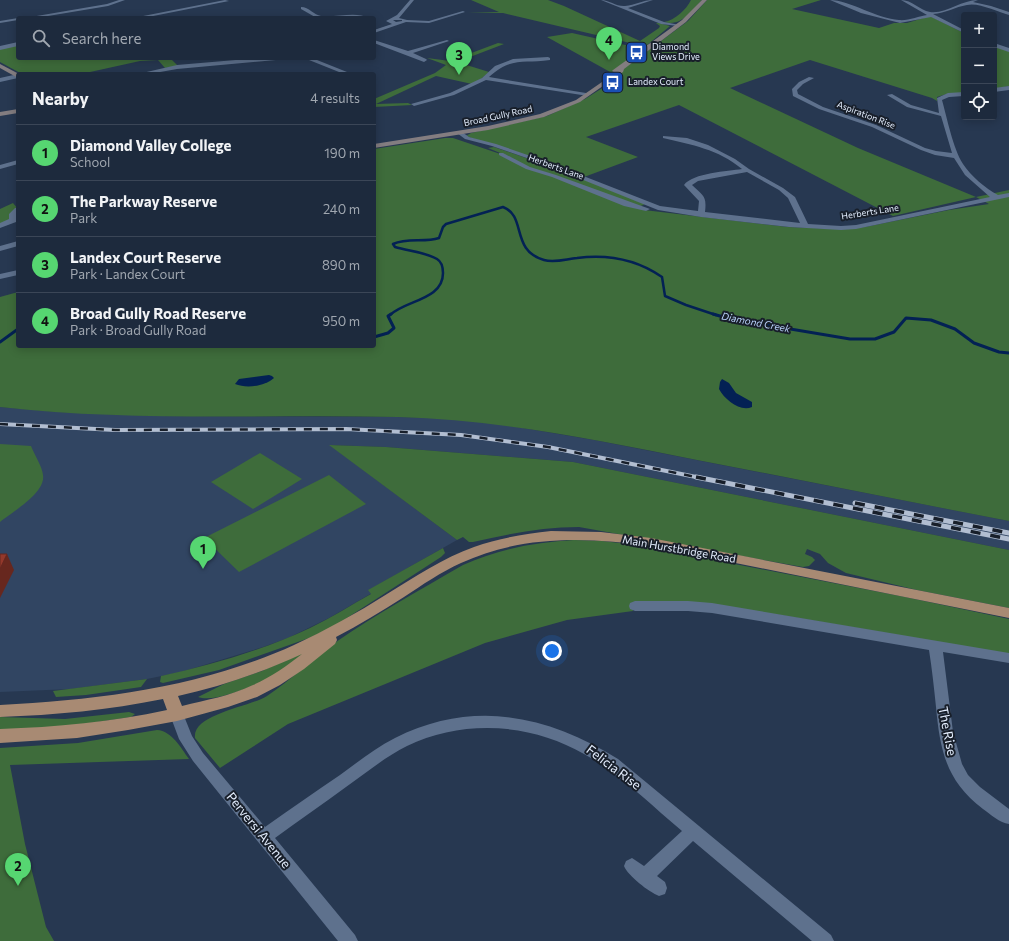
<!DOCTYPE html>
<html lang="en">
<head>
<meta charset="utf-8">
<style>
  :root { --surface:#1d2a3d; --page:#2a3648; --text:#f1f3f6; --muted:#a0a7b0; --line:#3b4657; --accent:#56d671 }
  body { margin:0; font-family:Commissioner,sans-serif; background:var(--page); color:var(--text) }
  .controls { position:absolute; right:12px; top:12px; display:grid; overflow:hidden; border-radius:4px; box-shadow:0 2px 10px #0003 }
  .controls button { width:36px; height:36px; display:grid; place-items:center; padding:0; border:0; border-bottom:1px solid var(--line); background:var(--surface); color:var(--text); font:20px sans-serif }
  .you { position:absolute; left:552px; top:651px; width:14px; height:14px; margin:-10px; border:3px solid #fff; border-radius:50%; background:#1a73e8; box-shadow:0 0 0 6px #1a73e833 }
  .badge { display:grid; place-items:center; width:26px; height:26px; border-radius:50%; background:var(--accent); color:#111; font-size:13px; font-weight:700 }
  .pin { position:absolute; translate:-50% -33px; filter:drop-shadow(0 1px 2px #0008) }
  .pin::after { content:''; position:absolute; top:21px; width:14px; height:12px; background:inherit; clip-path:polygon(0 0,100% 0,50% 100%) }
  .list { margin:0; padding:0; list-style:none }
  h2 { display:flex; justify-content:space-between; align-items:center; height:52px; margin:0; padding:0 16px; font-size:17px }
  h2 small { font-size:13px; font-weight:400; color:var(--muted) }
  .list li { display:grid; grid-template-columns:26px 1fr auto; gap:12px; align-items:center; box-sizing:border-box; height:56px; padding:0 16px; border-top:1px solid var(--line) }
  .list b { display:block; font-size:15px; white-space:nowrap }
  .list p { margin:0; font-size:13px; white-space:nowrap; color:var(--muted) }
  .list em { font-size:13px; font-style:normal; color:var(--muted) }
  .icon { flex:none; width:22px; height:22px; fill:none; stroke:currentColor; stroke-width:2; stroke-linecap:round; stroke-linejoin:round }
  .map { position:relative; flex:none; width:1009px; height:941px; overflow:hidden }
  .search { position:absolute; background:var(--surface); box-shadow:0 2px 10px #0003; left:16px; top:16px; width:360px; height:44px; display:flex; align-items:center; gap:10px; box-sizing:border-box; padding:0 14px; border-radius:4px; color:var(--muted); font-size:15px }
  .panel { position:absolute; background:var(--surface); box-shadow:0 2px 10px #0003; left:16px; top:72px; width:360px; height:276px; border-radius:4px }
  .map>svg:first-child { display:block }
  .built { fill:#314562 }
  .green { fill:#3e6c3b }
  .water { fill:#032154 }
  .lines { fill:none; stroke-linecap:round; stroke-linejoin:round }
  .stream-far1 { stroke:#032154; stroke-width:2.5 }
  .stream { stroke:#032154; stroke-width:3 }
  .street { fill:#5e718d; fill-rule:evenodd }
  .secondary { fill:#837d80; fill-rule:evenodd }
  .primary { fill:#a88a73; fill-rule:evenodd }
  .rail-far1-casing { stroke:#b2bed1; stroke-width:4 }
  .rail-casing { stroke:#b2bed1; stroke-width:5 }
  .rail-far1 { stroke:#181f2a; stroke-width:2.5; stroke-dasharray:8; stroke-linecap:butt }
  .rail { stroke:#181f2a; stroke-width:3.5; stroke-dasharray:10; stroke-linecap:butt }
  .shaded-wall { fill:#67271e }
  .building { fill:#93382b; stroke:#67271e }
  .labels { text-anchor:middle; stroke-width:4; stroke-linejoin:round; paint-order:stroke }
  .far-poi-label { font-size:9px; fill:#e3edfd; stroke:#181f2a; text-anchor:start }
  .far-street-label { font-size:9px; fill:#e3edfd; stroke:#181f2a }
  .far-water-label { font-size:10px; font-style:italic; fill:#b9d1fa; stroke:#181f2a }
  .street-label { font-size:11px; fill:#e3edfd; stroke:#181f2a }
  .near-street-label { font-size:13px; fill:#e3edfd; stroke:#181f2a }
</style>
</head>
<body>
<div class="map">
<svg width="1009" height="941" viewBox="0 0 1009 941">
  <rect width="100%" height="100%" fill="#273851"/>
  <path class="built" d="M0,407L59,412L158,416L398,417L437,418L494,423L594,440L1009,521V550L573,462L386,447L330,445L457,540L369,590L372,593L329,618L288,638L263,647L181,672L147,679L71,689L0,692Z"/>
  <g class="green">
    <path d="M471,0H548L564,6L640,41L659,28L660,26L656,23H659L670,26L646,46H643L503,13H468L499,12Z"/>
    <path d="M691,0H702C692,11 681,27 664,22C675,20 686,10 691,0Z"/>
    <path d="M707,0H821L792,9L879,28L894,23H907L930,16L964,33V93L947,94L937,97V101L932,98L810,60L730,88L858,148L976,197L1009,190V521C905,501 801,480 697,460C597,440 501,420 398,417C266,414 132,422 0,407V297L18,292V346H374V149L445,138H453L515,159L488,148L494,147L558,169L645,204L639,207L644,210L788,227L839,229L865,227L949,210L989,204L976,197L893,216L679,105L586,137L638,157L584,177L466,136L471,133L547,116L585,99L612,82L623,69L688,21Z"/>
    <path d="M572,33L643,49L612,73L547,37Z"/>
    <path d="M498,43L504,44L457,62L489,72L481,79L472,84L436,76L376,104L408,103L412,105L374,107V99L435,73L446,65L427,58L450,61Z"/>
    <path d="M18,44V58H170L178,66L165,68L158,60L140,61L81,74H22L0,62V48Z"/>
    <path d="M994,46L1009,51V86L994,89Z"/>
    <path d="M13,203L18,209L15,210L11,219L0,225V209Z"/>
    <path d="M0,444L31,446C35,456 42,466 43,475C46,493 12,512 0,522Z"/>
    <path d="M329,445L386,447L573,462L1009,550V608L917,590L846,573L828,563L820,554L807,549L805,554L812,557L815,560L809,566L803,567L579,527C543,527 508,534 473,542H469L463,537L457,540Z"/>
    <path d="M260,453L302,479L253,509L211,482Z"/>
    <path d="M329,475L366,504L239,572L204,538Z"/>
    <path d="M574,540L602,541L637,545L905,597L1009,619V654L780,615L631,603L633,611L567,620L485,643L288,724L220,768L195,738C192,714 250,707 267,696C291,680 312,659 336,642C376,614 420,590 463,565C498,549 536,542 574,540Z"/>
    <path d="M443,548L445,553L441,557L333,627L309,638L219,670L163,683L160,682L161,676C212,665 263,650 310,628C331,618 351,605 371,594L368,590Z"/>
    <path d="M307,650C301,655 295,662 288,667C271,679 218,704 198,697L224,684L262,671Z"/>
    <path d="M147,679L141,687L86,695L56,697L53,691Z"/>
    <path d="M129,712L135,714L131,717L70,726L0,730V717L65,719Z"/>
    <path d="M157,730C172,731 181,748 189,759L10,765L25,844L46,927L54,941H0V748L78,743Z"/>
  </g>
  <g class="water">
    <path d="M269,375L272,376L274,378C265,386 247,389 235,384L239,379Z"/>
    <path d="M722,379L729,383L736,393L752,402V407C740,412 725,400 719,389L720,382Z"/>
  </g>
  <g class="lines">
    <path class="stream-far1" d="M390,315C406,300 443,300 443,273C443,268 442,262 437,259C425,252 408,251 395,247L393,244C408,237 424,243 439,238L443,227L446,224L503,207C527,216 510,250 544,260C555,263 566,259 577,258C608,254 636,259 662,277L665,296L686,305L716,315"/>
    <g class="stream">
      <path d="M713,314L730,319L850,339H875L894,332L906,318L931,320L955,329L974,343L999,352L1009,353"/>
      <path d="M374,337L388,333L394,328L388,316L391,314"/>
      <path d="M0,342L18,329"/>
    </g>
    <g class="street">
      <path d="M119,0H125L108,6L36,18H25L107,4Z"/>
      <path d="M225,0L229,1L143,18H133Z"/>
      <path d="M410,0H414L399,18L407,20L429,21L463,11L465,12L429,23L406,22L374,33V30L392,24L386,21L397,15ZM393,20H402V21L396,22Z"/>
      <path d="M601,0C609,0 617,7 625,6C635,5 643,0 653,0L628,8L664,22L680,25L678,26L661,24Z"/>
      <path d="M830,0C849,0 878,19 899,20C908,21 919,16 927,15L901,0C912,0 919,10 930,12C947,14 961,0 978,0L973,2L991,6L1009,12V15C998,12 978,2 967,5C955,7 946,13 933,14L964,30V33L931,17L900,23L861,13Z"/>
      <path d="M301,7C309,7 314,15 321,16C336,18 355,11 369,18H314L315,17L301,9Z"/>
      <path d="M18,18V20L0,23V21L18,18H20Z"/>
      <path d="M374,40L408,51L447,40L449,41L413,53L426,59L427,60L424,62L374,43Z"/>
      <path d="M18,42V46L0,50V46Z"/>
      <path d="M994,43L1009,48V52L994,47Z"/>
      <path d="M548,57L550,58V60C524,64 512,56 489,77L586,93L589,95L588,96L486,80L454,95L414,106L411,104L450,93L482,78L495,66L513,59Z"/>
      <path d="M259,58H279L276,60L177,69L149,74H138L177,65Z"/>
      <path d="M304,58H312L352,74H344Z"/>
      <path d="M18,74V78L0,82V78Z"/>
      <path d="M809,77L814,78L803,84L797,90L798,94L823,107L876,125L925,148L936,151L952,153L941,116L907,107L887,95L892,94L911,105L939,113L937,98L948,93L964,92V96L949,97L942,100C947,118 953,148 963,164C971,176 985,188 998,195L1009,193V197L856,229L841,230L789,227L701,217L658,210L541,163L492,146L465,139L457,133L462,132L469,137L496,144L545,161L660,206L698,211L699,201L684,185C693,173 728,171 742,169C718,149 692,145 663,138V136L687,138L708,145L735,159L749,169L783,188L795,197L808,224L841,226L856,225L990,197L965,175L954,158L935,155L921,150L872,127L819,109L793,96L792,89L799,82ZM747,172L779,190L788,198L800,223L705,212C707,195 703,196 692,185L698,181Z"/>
      <path d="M1009,86V90L994,92V88Z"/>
      <path d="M499,153H503L530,167L556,175L650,209L646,211L624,206L552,177L526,169L499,155Z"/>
      <path d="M18,160V164L0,169V165Z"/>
      <path d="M15,208H18L16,222L0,228V223L9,219V214Z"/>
      <path d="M18,241V246L0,251V246Z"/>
      <path d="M18,270V275L0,279V274Z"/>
      <path d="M635,601H688L712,603L1009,653V663L943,652L953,732L962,764L968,775L980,787L1009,809V824C1000,823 990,814 983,809C946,781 940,750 936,707C934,688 932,669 929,650L712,613L688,611H635L630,609L629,606L630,603Z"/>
      <path d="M177,709L182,711L192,736L203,753L265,827C290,809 315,792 340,775C358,762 375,748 395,738C473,699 548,715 618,759L831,935L834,941H812L693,841L657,876L665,882L667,888L665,894L659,896C649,892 628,876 624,866L626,861L632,858L644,866L682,831C651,805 620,774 584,754C531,723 463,719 407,746C385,757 366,773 346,787C323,804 298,821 275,838L355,935L358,941H338L193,761L179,739L170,715L172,711Z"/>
    </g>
    <g class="secondary">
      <path d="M702,0H707L686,22L624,69L623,72L580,102L544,117L488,130L374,148V144L488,126L540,114L576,100L615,73L612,71L613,70L682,20Z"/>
      <path d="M0,64L19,74L18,78L0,68Z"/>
      <path d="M18,109V113L0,116V112Z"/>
    </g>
    <path class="primary" d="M551,531L601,532L651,538L1009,608V618L651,546C586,537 522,535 461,563C441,572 422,585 404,597C382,611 359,625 336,637L337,640L335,644L304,669L280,685L257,697L228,707L177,721L128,730L77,738L0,743V729C56,727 112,722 167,710L163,699C109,710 55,715 0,717V705C101,700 202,687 294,645C326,630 357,613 387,594C415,577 443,558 474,547C499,538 525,534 551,531ZM302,654C287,666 271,677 253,685C230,696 206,700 182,706L178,696C220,687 263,672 302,654Z"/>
    <defs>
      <path id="rail-far1" d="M0,424L115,430L346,429L461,435L548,447L701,478"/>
      <g id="rail">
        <path d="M696,477L1009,539"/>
        <path d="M855,503L1009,533"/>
      </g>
    </defs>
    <use href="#rail-far1" class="rail-far1-casing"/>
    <use href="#rail" class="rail-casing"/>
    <use href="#rail-far1" class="rail-far1"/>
    <use href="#rail" class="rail"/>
  </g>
  <path class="shaded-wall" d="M7,554L14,570L0,598V569Z"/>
  <path class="building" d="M0,554H7L0,569Z"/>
  <defs>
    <symbol id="bus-square" viewBox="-11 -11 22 22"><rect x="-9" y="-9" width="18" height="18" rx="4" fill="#1a4fb4" stroke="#181f2a"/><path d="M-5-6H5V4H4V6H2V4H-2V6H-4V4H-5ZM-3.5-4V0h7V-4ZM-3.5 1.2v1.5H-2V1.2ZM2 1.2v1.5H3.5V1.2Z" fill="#fff"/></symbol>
  </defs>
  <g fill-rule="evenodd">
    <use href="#bus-square" x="624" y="40" width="25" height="25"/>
    <use href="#bus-square" x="600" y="70" width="25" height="25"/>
  </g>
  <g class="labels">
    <g class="far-poi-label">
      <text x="652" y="50">Diamond<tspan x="652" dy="10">Views Drive</tspan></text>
      <text x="628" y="85">Landex Court</text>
    </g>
    <g class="far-street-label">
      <text transform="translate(866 115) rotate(21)" y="3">Aspiration Rise</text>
      <text transform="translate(498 116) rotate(-12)" y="3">Broad Gully Road</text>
      <text transform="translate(556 167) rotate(20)" y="3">Herberts Lane</text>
      <text transform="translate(870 212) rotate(-9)" y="3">Herberts Lane</text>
    </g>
    <g class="far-water-label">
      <text transform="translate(756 322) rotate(11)" y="4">Diamond Creek</text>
    </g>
    <g class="street-label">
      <text transform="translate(679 549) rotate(10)" y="4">Main Hurstbridge Road</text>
    </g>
    <g class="near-street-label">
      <text transform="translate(948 731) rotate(79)" y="5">The Rise</text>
      <text transform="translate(614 767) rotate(37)" y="5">Felicia Rise</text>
      <text transform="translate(259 830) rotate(51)" y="5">Perversi Avenue</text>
    </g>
  </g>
</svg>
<div class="controls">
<button>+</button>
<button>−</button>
<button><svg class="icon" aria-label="locate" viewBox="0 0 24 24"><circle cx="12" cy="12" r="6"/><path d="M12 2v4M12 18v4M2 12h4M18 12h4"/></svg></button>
</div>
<div class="you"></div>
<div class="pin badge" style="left:203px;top:569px">1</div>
<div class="pin badge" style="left:18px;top:886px">2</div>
<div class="pin badge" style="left:459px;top:75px">3</div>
<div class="pin badge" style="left:609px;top:60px">4</div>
<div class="search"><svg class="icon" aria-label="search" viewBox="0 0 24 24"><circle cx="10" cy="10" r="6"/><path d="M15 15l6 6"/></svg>Search here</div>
<section class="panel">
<h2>Nearby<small>4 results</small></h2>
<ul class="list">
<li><span class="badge">1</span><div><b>Diamond Valley College</b><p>School</p></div><em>190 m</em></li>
<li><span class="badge">2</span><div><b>The Parkway Reserve</b><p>Park</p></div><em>240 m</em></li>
<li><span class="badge">3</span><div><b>Landex Court Reserve</b><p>Park · Landex Court</p></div><em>890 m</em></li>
<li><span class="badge">4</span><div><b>Broad Gully Road Reserve</b><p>Park · Broad Gully Road</p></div><em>950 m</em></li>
</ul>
</section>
</div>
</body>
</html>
